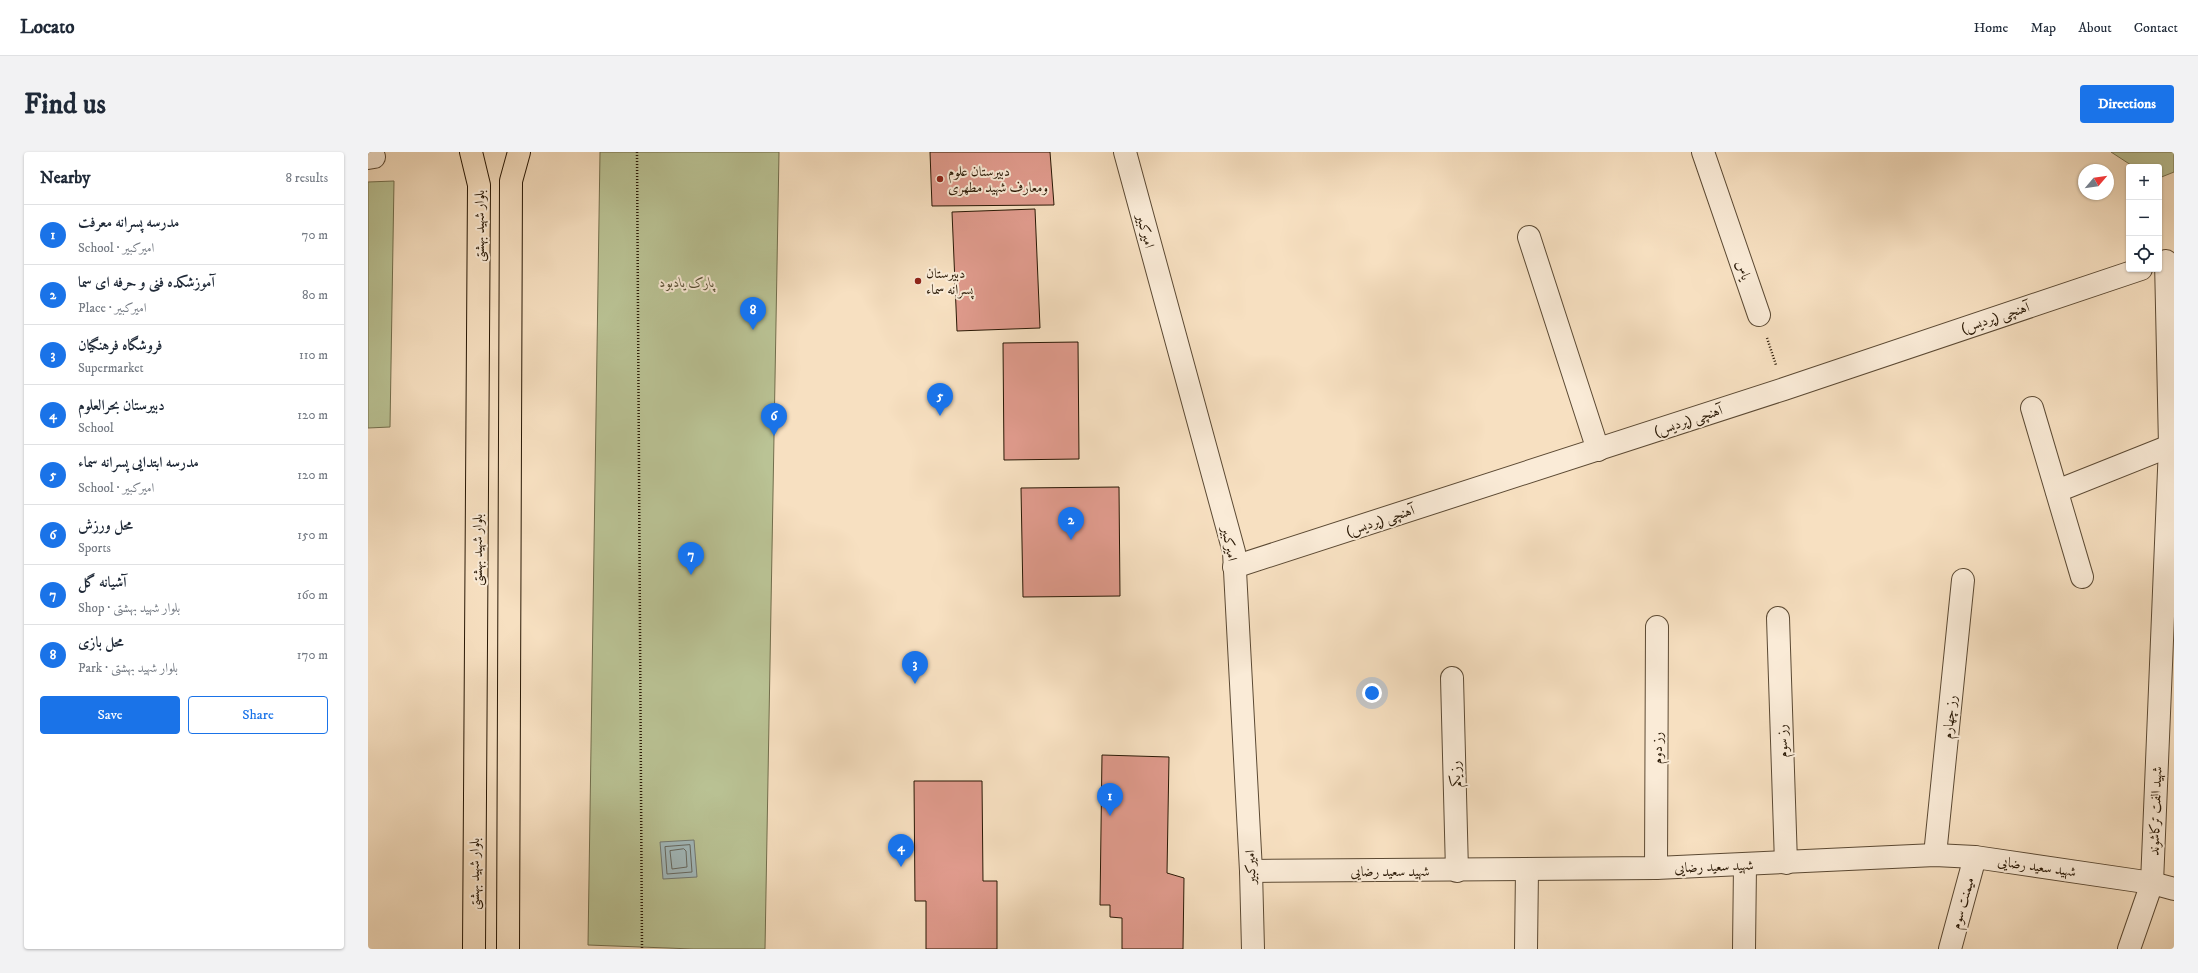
<!DOCTYPE html>
<html lang="en">
<head>
<meta charset="utf-8">
<style>
  :root { --surface:#fff; --page:#f2f2f3; --text:#1f2937; --muted:#747a83; --line:#e0e1e3; --accent:#1a73e8 }
  body { margin:0; font-family:"IM FELL DW Pica",Amiri,serif; background:var(--page); color:var(--text) }
  .controls { position:absolute; right:12px; top:12px; display:grid; overflow:hidden; border-radius:4px; box-shadow:0 1px 3px #0004 }
  .controls button { width:36px; height:36px; display:grid; place-items:center; padding:0; border:0; border-bottom:1px solid var(--line); background:var(--surface); color:var(--text); font:20px sans-serif }
  .compass { position:absolute; left:1710px; top:12px; width:36px; height:36px; border-radius:50%; background:var(--surface); box-shadow:0 1px 3px #0004; rotate:61deg }
  .you { position:absolute; left:1004px; top:541px; width:14px; height:14px; margin:-10px; border:3px solid #fff; border-radius:50%; background:#1a73e8; box-shadow:0 0 0 6px #1a73e833 }
  .badge { display:grid; place-items:center; width:26px; height:26px; border-radius:50%; background:var(--accent); color:#fff; font-size:13px; font-weight:700 }
  .pin { position:absolute; translate:-50% -33px; filter:drop-shadow(0 1px 2px #0008) }
  .pin::after { content:''; position:absolute; top:21px; width:14px; height:12px; background:inherit; clip-path:polygon(0 0,100% 0,50% 100%) }
  .list { margin:0; padding:0; list-style:none }
  h2 { display:flex; justify-content:space-between; align-items:center; height:52px; margin:0; padding:0 16px; font-size:17px }
  h2 small { font-size:13px; font-weight:400; color:var(--muted) }
  .list li { display:grid; grid-template-columns:26px 1fr auto; gap:12px; align-items:center; box-sizing:border-box; height:60px; padding:0 16px; border-top:1px solid var(--line) }
  .list b { display:block; font-size:15px; white-space:nowrap }
  .list p { margin:0; font-size:13px; white-space:nowrap; color:var(--muted) }
  .list em { font-size:13px; font-style:normal; color:var(--muted) }
  .actions { display:flex; gap:8px; padding:12px 16px }
  .actions a { flex:1; padding:9px 0; border:1px solid var(--accent); border-radius:4px; text-align:center; font-size:14px; color:var(--accent) }
  .actions .main { background:var(--accent); color:#fff }
  .icon { flex:none; width:22px; height:22px; fill:none; stroke:currentColor; stroke-width:2; stroke-linecap:round; stroke-linejoin:round }
  .map { position:relative; flex:none; width:1806px; height:797px; overflow:hidden; border-radius:4px }
  header { display:flex; align-items:center; gap:24px; box-sizing:border-box; height:56px; padding:0 20px; background:var(--surface); border-bottom:1px solid var(--line) }
  header strong { font-size:19px }
  nav { display:flex; gap:22px; margin-inline-start:auto; font-size:14px }
  .intro { display:flex; align-items:center; justify-content:space-between; box-sizing:border-box; height:96px; padding:0 24px }
  h1 { margin:0; font-size:28px }
  .button { padding:10px 18px; border-radius:4px; background:var(--accent); color:#fff; font-size:14px; font-weight:700 }
  main { display:flex; gap:24px; padding:0 24px }
  aside { flex:1; background:var(--surface); border-radius:4px; box-shadow:0 1px 3px #0004 }
  .map>svg:first-child { display:block }
  .green { fill:#bac395; stroke:#726e4d }
  .water { fill:#a2babd; stroke:#727973 }
  .lines { fill:none; stroke-linecap:round; stroke-linejoin:round }
  .shore { stroke:#666961; stroke-width:1 }
  .building { fill:#e09b8d; stroke:#291805 }
  .minor-casing { stroke:#5c4a34; stroke-width:24 }
  .major-casing { stroke:#291805; stroke-width:24 }
  .path { stroke:#291805; stroke-width:2.5; stroke-dasharray:1 2; stroke-linecap:butt }
  .minor { stroke:#faebd7; stroke-width:22 }
  .major { stroke:#f7e0c1; stroke-width:22 }
  .poi-dot { fill:#8f2418; stroke:#faebd7; stroke-width:1.5 }
  .labels { text-anchor:middle; stroke-width:4; stroke-linejoin:round; paint-order:stroke }
  .poi-label { font-size:14px; fill:#291805; stroke:#faebd7; text-anchor:start }
  .street-label { font-size:14px; fill:#291805; stroke:#faebd7 }
  .park-label { font-size:14px; font-style:italic; fill:#544b30; stroke:#faebd7 }
</style>
</head>
<body>
<header>
<strong>Locato</strong>
<nav><a>Home</a><a>Map</a><a>About</a><a>Contact</a></nav>
</header>
<div class="intro"><h1>Find us</h1><a class="button">Directions</a></div>
<main>
<aside>
<h2>Nearby<small>8 results</small></h2>
<ul class="list">
<li><span class="badge">1</span><div><b>مدرسه پسرانه معرفت</b><p>School · امیرکبیر</p></div><em>70 m</em></li>
<li><span class="badge">2</span><div><b>آموزشکده فنی و حرفه ای سما</b><p>Place · امیرکبیر</p></div><em>80 m</em></li>
<li><span class="badge">3</span><div><b>فروشگاه فرهنگیان</b><p>Supermarket</p></div><em>110 m</em></li>
<li><span class="badge">4</span><div><b>دبیرستان بحرالعلوم</b><p>School</p></div><em>120 m</em></li>
<li><span class="badge">5</span><div><b>مدرسه ابتدایی پسرانه سماء</b><p>School · امیرکبیر</p></div><em>120 m</em></li>
<li><span class="badge">6</span><div><b>محل ورزش</b><p>Sports</p></div><em>150 m</em></li>
<li><span class="badge">7</span><div><b>آشیانه گل</b><p>Shop · بلوار شهید بهشتی</p></div><em>160 m</em></li>
<li><span class="badge">8</span><div><b>محل بازی</b><p>Park · بلوار شهید بهشتی</p></div><em>170 m</em></li>
</ul>
<div class="actions"><a class="main">Save</a><a>Share</a></div>
</aside>
<div class="map">
<svg width="1806" height="797" viewBox="0 0 1806 797">
  <rect width="100%" height="100%" fill="#f7e0c1"/>
  <filter id="stains"><feTurbulence type="fractalNoise" baseFrequency=".005" numOctaves="4"/><feColorMatrix values="0 0 0 0 .2 0 0 0 0 .09 0 0 0 0 .02 0 0 0 .5 -.17"/></filter>
  <radialGradient id="worn" r=".72"><stop offset=".6" stop-color="#630" stop-opacity="0"/><stop offset="1" stop-color="#630" stop-opacity=".3"/></radialGradient>
  <g class="green">
    <path d="M232,0H411L397,797H325L220,793Z"/>
    <path d="M1743,0H1806V20L1791,26V15H1766Z"/>
    <path d="M26,29L22,275L0,276V30Z"/>
  </g>
  <path class="water" d="M326,688L329,725L295,727L292,690Z"/>
  <g class="lines">
    <g class="shore">
      <path d="M322,693L324,720L299,722L297,695Z"/>
      <path d="M316,697L318,699L319,715L304,717L302,699Z"/>
    </g>
  </g>
  <g class="building">
    <path d="M562,0H682L686,53L564,54Z"/>
    <path d="M667,57L672,176L589,179L584,60Z"/>
    <path d="M710,190L711,307L636,308L635,191Z"/>
    <path d="M751,335L752,444L655,445L653,336Z"/>
    <path d="M734,603L801,605L799,721L816,726L815,797H754V766L742,765V753H732Z"/>
    <path d="M546,629H614L615,729H629V797H558V749H547Z"/>
  </g>
  <g class="lines">
    <defs>
      <g id="minor">
        <path d="M757,0L866,400L883,719L885,797"/>
        <path d="M1335,0L1391,163"/>
        <path d="M0,6L6,5"/>
        <path d="M1161,85L1230,298"/>
        <path d="M1664,256L1714,425"/>
        <path d="M1689,339L1802,294"/>
        <path d="M866,415L1416,237L1773,117"/>
        <path d="M1410,466L1418,711"/>
        <path d="M1084,526L1089,719"/>
        <path d="M1567,703L1595,428"/>
        <path d="M1288,716L1289,475"/>
        <path d="M883,719L1288,716L1567,703L1607,705L1784,731L1806,737"/>
        <path d="M1158,797L1159,718"/>
        <path d="M1376,797L1377,713"/>
        <path d="M1582,797L1607,705"/>
        <path d="M1761,797L1784,731L1802,294L1798,109"/>
      </g>
      <g id="major">
        <path d="M103,0L111,33L106,797"/>
        <path d="M140,797L143,29L151,0"/>
      </g>
    </defs>
    <use href="#minor" class="minor-casing"/>
    <use href="#major" class="major-casing"/>
    <g class="path">
      <path d="M269,0L274,797"/>
      <path d="M1399,186L1408,213"/>
    </g>
    <use href="#minor" class="minor"/>
    <use href="#major" class="major"/>
  </g>
  <g class="poi-dot">
    <circle cx="572" cy="27" r="4"/>
    <circle cx="550" cy="129" r="4"/>
  </g>
  <g class="labels">
    <g class="poi-label">
      <text x="580" y="24">دبیرستان علوم<tspan x="580" dy="16">ومعارف شهید مطهری</tspan></text>
      <text x="558" y="126">دبیرستان<tspan x="558" dy="16">پسرانه سماء</tspan></text>
    </g>
    <g class="street-label">
      <text transform="translate(111 74) rotate(-90)" y="5">بلوار شهید بهشتی</text>
      <text transform="translate(778 79) rotate(75)" y="5">امیرکبیر</text>
      <text transform="translate(1376 118) rotate(71)" y="5">یاس</text>
      <text transform="translate(1627 165) rotate(-18)" y="5">آهنچی (پردیس)</text>
      <text transform="translate(1320 268) rotate(-18)" y="5">آهنچی (پردیس)</text>
      <text transform="translate(1012 368) rotate(-18)" y="5">آهنچی (پردیس)</text>
      <text transform="translate(862 392) rotate(79)" y="5">امیرکبیر</text>
      <text transform="translate(109 398) rotate(-90)" y="5">بلوار شهید بهشتی</text>
      <text transform="translate(1581 565) rotate(-84)" y="5">رز چهارم</text>
      <text transform="translate(1414 589) rotate(-92)" y="5">رز سوم</text>
      <text transform="translate(1289 596) rotate(-90)" y="5">رز دوم</text>
      <text transform="translate(1087 622) rotate(-91)" y="5">رز یکم</text>
      <text transform="translate(1787 659) rotate(-88)" y="5">شهید الفت ترکاشوند</text>
      <text transform="translate(1346 714) rotate(-2)" y="5">شهید سعید رضایی</text>
      <text transform="translate(1669 714) rotate(8)" y="5">شهید سعید رضایی</text>
      <text transform="translate(882 715) rotate(-92)" y="5">امیرکبیر</text>
      <text x="1022" y="724">شهید سعید رضایی</text>
      <text transform="translate(106 722) rotate(-90)" y="5">بلوار شهید بهشتی</text>
      <text transform="translate(1594 751) rotate(-74)" y="5">میمنت سوم</text>
    </g>
    <g class="park-label">
      <text x="319" y="135">پارک یادبود</text>
    </g>
  </g>
  <rect width="100%" height="100%" filter="url(#stains)"/>
  <rect width="100%" height="100%" fill="url(#worn)"/>
</svg>
<div class="controls">
<button>+</button>
<button>−</button>
<button><svg class="icon" aria-label="locate" viewBox="0 0 24 24"><circle cx="12" cy="12" r="6"/><path d="M12 2v4M12 18v4M2 12h4M18 12h4"/></svg></button>
</div>
<svg class="compass" viewBox="-18 -18 36 36"><path d="M0-13l5 13h-10z" fill="#e53935"/><path d="M0 13l5-13h-10z" fill="#747a83"/></svg>
<div class="you"></div>
<div class="pin badge" style="left:742px;top:664px">1</div>
<div class="pin badge" style="left:703px;top:388px">2</div>
<div class="pin badge" style="left:547px;top:532px">3</div>
<div class="pin badge" style="left:533px;top:715px">4</div>
<div class="pin badge" style="left:572px;top:264px">5</div>
<div class="pin badge" style="left:406px;top:284px">6</div>
<div class="pin badge" style="left:323px;top:423px">7</div>
<div class="pin badge" style="left:385px;top:178px">8</div>
</div>
</main>
</body>
</html>
